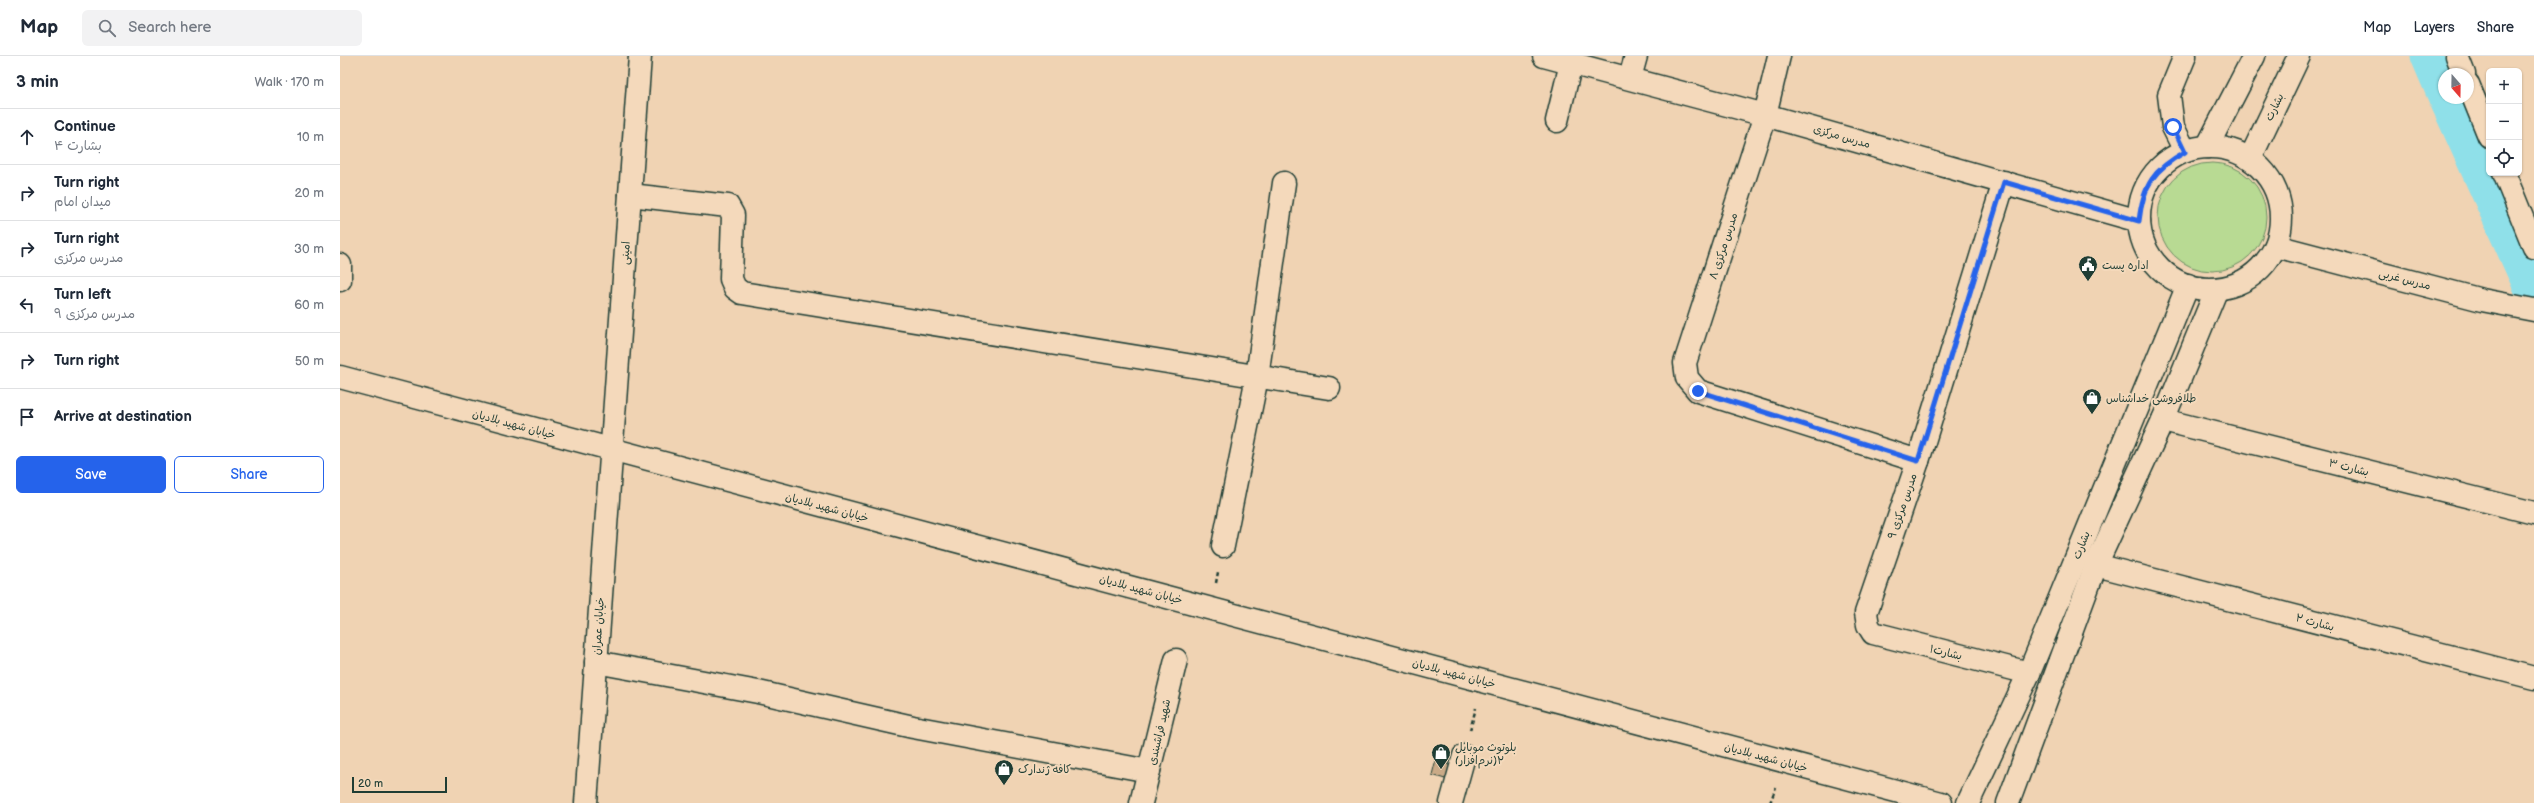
<!DOCTYPE html>
<html lang="en">
<head>
<meta charset="utf-8">
<style>
  :root { --surface:#fff; --page:#f2f2f3; --text:#1f2937; --muted:#747a83; --line:#e0e1e3; --accent:#2563eb }
  body { margin:0; font-family:"Balsamiq Sans","Playpen Sans Arabic",sans-serif; background:var(--page); color:var(--text) }
  .controls { position:absolute; right:12px; top:12px; display:grid; overflow:hidden; border-radius:6px; box-shadow:0 1px 3px #0004 }
  .controls button { width:36px; height:36px; display:grid; place-items:center; padding:0; border:0; border-bottom:1px solid var(--line); background:var(--surface); color:var(--text); font:20px sans-serif }
  .compass { position:absolute; left:2098px; top:12px; width:36px; height:36px; border-radius:50%; background:var(--surface); box-shadow:0 1px 3px #0004; rotate:160deg }
  .scale { position:absolute; left:12px; bottom:10px; width:95px; box-sizing:border-box; padding-left:4px; border:2px solid #1f3d34; border-top:0; font-size:11px; line-height:14px; white-space:nowrap; color:#1f3d34; -webkit-text-stroke:3px #f4d9bb; paint-order:stroke }
  .stop { position:absolute; width:12px; height:12px; margin:-9px; border:3px solid #2563eb; border-radius:50%; background:#fff }
  .stop.end { background:#2563eb; border-color:#fff; box-shadow:0 1px 4px #0008 }
  .list { margin:0; padding:0; list-style:none }
  h2 { display:flex; justify-content:space-between; align-items:center; height:52px; margin:0; padding:0 16px; font-size:17px }
  h2 small { font-size:13px; font-weight:400; color:var(--muted) }
  .list li { display:grid; grid-template-columns:26px 1fr auto; gap:12px; align-items:center; box-sizing:border-box; height:56px; padding:0 16px; border-top:1px solid var(--line) }
  .list b { display:block; font-size:15px; white-space:nowrap }
  .list p { margin:0; font-size:13px; white-space:nowrap; color:var(--muted) }
  .list em { font-size:13px; font-style:normal; color:var(--muted) }
  .actions { display:flex; gap:8px; padding:12px 16px }
  .actions a { flex:1; padding:9px 0; border:1px solid var(--accent); border-radius:6px; text-align:center; font-size:14px; color:var(--accent) }
  .actions .main { background:var(--accent); color:#fff }
  .icon { flex:none; width:22px; height:22px; fill:none; stroke:currentColor; stroke-width:2; stroke-linecap:round; stroke-linejoin:round }
  .map { position:relative; flex:none; width:2194px; height:747px; overflow:hidden }
  header { display:flex; align-items:center; gap:24px; box-sizing:border-box; height:56px; padding:0 20px; background:var(--surface); border-bottom:1px solid var(--line) }
  header strong { font-size:19px }
  nav { display:flex; gap:22px; margin-inline-start:auto; font-size:14px }
  .search { width:280px; height:36px; background:var(--page); display:flex; align-items:center; gap:10px; box-sizing:border-box; padding:0 14px; border-radius:6px; color:var(--muted); font-size:15px }
  main { display:flex }
  aside { flex:1; background:var(--surface) }
  .map>svg:first-child { display:block }
  .green { fill:#b8da93; stroke:#6c8c64 }
  .lines { fill:none; stroke-linecap:round; stroke-linejoin:round }
  .canal { stroke:#8fe0e9; stroke-width:33 }
  .building { fill:#caaa87; stroke:#1f3d34 }
  .minor-casing { stroke:#1f3d34; stroke-width:25 }
  .path { stroke:#1f3d34; stroke-width:2.5; stroke-dasharray:4 3; stroke-linecap:butt }
  .minor { stroke:#f4d9bb; stroke-width:22 }
  .route { stroke:#2563eb; stroke-width:5 }
  .labels { text-anchor:middle; stroke-width:4; stroke-linejoin:round; paint-order:stroke }
  .street-label { font-size:11px; fill:#1f3d34; stroke:#f4d9bb }
  .poi-label { font-size:11px; fill:#1f3d34; stroke:#f4d9bb; text-anchor:start }
</style>
</head>
<body>
<header>
<strong>Map</strong>
<div class="search"><svg class="icon" aria-label="search" viewBox="0 0 24 24"><circle cx="10" cy="10" r="6"/><path d="M15 15l6 6"/></svg>Search here</div>
<nav><a>Map</a><a>Layers</a><a>Share</a></nav>
</header>
<main>
<aside>
<h2>3 min<small>Walk · 170 m</small></h2>
<ul class="list">
<li><svg class="icon" aria-label="ahead" viewBox="0 0 24 24"><path d="M12 20V5M6 11l6-6 6 6"/></svg><div><b>Continue</b><p>بشارت ۴</p></div><em>10 m</em></li>
<li><svg class="icon" aria-label="right" viewBox="0 0 24 24"><path d="M7 20v-9h11M14 6l5 5-5 5"/></svg><div><b>Turn right</b><p>میدان امام</p></div><em>20 m</em></li>
<li><svg class="icon" aria-label="right" viewBox="0 0 24 24"><path d="M7 20v-9h11M14 6l5 5-5 5"/></svg><div><b>Turn right</b><p>مدرس مرکزی</p></div><em>30 m</em></li>
<li><svg class="icon" aria-label="left" viewBox="0 0 24 24"><path d="M17 20v-9H6M10 6l-5 5 5 5"/></svg><div><b>Turn left</b><p>مدرس مرکزی ۹</p></div><em>60 m</em></li>
<li><svg class="icon" aria-label="right" viewBox="0 0 24 24"><path d="M7 20v-9h11M14 6l5 5-5 5"/></svg><div><b>Turn right</b></div><em>50 m</em></li>
<li><svg class="icon" aria-label="arrive" viewBox="0 0 24 24"><path d="M6 21V4h12l-3 4 3 4H6"/></svg><div><b>Arrive at destination</b></div></li>
</ul>
<div class="actions"><a class="main">Save</a><a>Share</a></div>
</aside>
<div class="map">
<svg width="2194" height="747" viewBox="0 0 2194 747">
  <rect width="100%" height="100%" fill="#f0d3b3"/>
  <filter id="ink" filterUnits="userSpaceOnUse"><feTurbulence type="fractalNoise" baseFrequency=".025" numOctaves="2"/><feDisplacementMap in="SourceGraphic" scale="8" xChannelSelector="R" yChannelSelector="G"/><feConvolveMatrix kernelMatrix="1 2 1 2 8 2 1 2 1" color-interpolation-filters="sRGB"/></filter>
  <g filter="url(#ink)">
    <circle class="green" cx="1872" cy="161" r="54"/>
    <g class="lines">
      <g class="canal">
        <path d="M2087,0L2104,40"/>
        <path d="M2105,42L2194,240"/>
      </g>
    </g>
    <path class="building" d="M1096,703L1111,710L1105,723L1092,719Z"/>
    <g class="lines">
      <defs>
        <g id="minor">
          <path d="M1204,0L1425,59L1799,165"/>
          <path d="M1439,0L1425,59L1345,307L1347,322L1358,335L1578,405"/>
          <path d="M1845,0L1829,39L1833,71L1845,95"/>
          <path d="M2117,0L2124,18"/>
          <path d="M1290,22L1296,0"/>
          <path d="M2128,28L2149,80"/>
          <path d="M1217,65L1231,7"/>
          <path d="M1867,91L1914,0"/>
          <circle cx="1870" cy="162" r="71"/>
          <path d="M1910,103L1959,0"/>
          <path d="M2164,117L2194,191"/>
          <path d="M1664,126L1578,405L1526,557L1528,569L1533,577L1689,617"/>
          <path d="M290,139L388,150L393,159L391,223L395,232L402,237L989,332"/>
          <path d="M1936,190L2142,244L2194,254"/>
          <path d="M0,209V224"/>
          <path d="M0,321L1601,747"/>
          <path d="M1823,364L2194,457"/>
          <path d="M883,490L917,321L944,127"/>
          <path d="M1756,509L2194,622"/>
          <path d="M256,606L418,636L573,671L809,715"/>
          <path d="M246,747L300,0"/>
          <path d="M801,747L836,604"/>
          <path d="M1111,747L1124,700"/>
          <path d="M1628,747L1689,617L1848,229"/>
          <path d="M1668,747L1756,509L1823,364L1876,235"/>
        </g>
      </defs>
      <use href="#minor" class="minor-casing"/>
      <g class="path">
        <path d="M876,527L878,516"/>
        <path d="M1130,674L1136,652"/>
        <path d="M1430,747L1436,731"/>
      </g>
      <use href="#minor" class="minor"/>
    </g>
  </g>
  <g class="lines" filter="url(#ink)">
    <path class="route" d="M1358,335L1578,405L1664,126L1799,165C1803,129 1814,113 1845,96L1833,71"/>
  </g>
  <defs>
    <symbol id="civic-pin" viewBox="-11 -11 22 30"><path d="M0 17L-7.5 6A9.5 9.5 0 1 1 7.5 6Z" fill="#1f3d34" stroke="#f4d9bb"/><path d="M-.6-6.5H3V-4.5H.6V-3L4-1V1h2V6H-6V1h2V-1L-.6-3ZM-1.2 2.5V6h2.4V2.5Z" fill="#fff"/></symbol>
    <symbol id="shop-pin" viewBox="-11 -11 22 30"><path d="M0 17L-7.5 6A9.5 9.5 0 1 1 7.5 6Z" fill="#1f3d34" stroke="#f4d9bb"/><path d="M-5-2.5h2.3a2.7 3.5 0 0 1 5.4 0H5L5.5 6h-11ZM-1.5-2.5h3a1.5 2.3 0 0 0-3 0Z" fill="#fff"/></symbol>
  </defs>
  <g fill-rule="evenodd">
    <use href="#civic-pin" x="1737" y="198" width="22" height="30"/>
    <use href="#shop-pin" x="1741" y="331" width="22" height="30"/>
    <use href="#shop-pin" x="1090" y="686" width="22" height="30"/>
    <use href="#shop-pin" x="653" y="702" width="22" height="30"/>
  </g>
  <g class="labels">
    <g class="street-label">
      <text transform="translate(1934 51) rotate(-64)" y="4">بشارت</text>
      <text transform="translate(1502 80) rotate(16)" y="4">مدرس مرکزی</text>
      <text transform="translate(1383 190) rotate(-72)" y="4">مدرس مرکزی ۸</text>
      <text transform="translate(285 197) rotate(-86)" y="4">امینی</text>
      <text transform="translate(2065 223) rotate(15)" y="4">مدرس غربی</text>
      <text transform="translate(174 368) rotate(15)" y="4">خیابان شهید بلادیان</text>
      <text transform="translate(2009 411) rotate(14)" y="4">بشارت ۳</text>
      <text transform="translate(1562 450) rotate(-71)" y="4">مدرس مرکزی ۹</text>
      <text transform="translate(487 451) rotate(15)" y="4">خیابان شهید بلادیان</text>
      <text transform="translate(1741 489) rotate(-68)" y="4">بشارت</text>
      <text transform="translate(801 533) rotate(15)" y="4">خیابان شهید بلادیان</text>
      <text transform="translate(1975 566) rotate(15)" y="4">بشارت ۲</text>
      <text transform="translate(258 570) rotate(-86)" y="4">خیابان عمران</text>
      <text transform="translate(1606 596) rotate(14)" y="4">بشارت۱</text>
      <text transform="translate(1114 617) rotate(15)" y="4">خیابان شهید بلادیان</text>
      <text transform="translate(819 676) rotate(-77)" y="4">شهید فراشبندی</text>
      <text transform="translate(1426 701) rotate(15)" y="4">خیابان شهید بلادیان</text>
    </g>
    <g class="poi-label">
      <text x="1762" y="213">اداره پست</text>
      <text x="1766" y="346">طلافروشی خداشناس</text>
      <text x="1115" y="695">بلوتوث موبایل<tspan x="1115" dy="13">(نرم‌افزار)۲</tspan></text>
      <text x="678" y="717">کافه ژندارک</text>
    </g>
  </g>
</svg>
<div class="controls">
<button>+</button>
<button>−</button>
<button><svg class="icon" aria-label="locate" viewBox="0 0 24 24"><circle cx="12" cy="12" r="6"/><path d="M12 2v4M12 18v4M2 12h4M18 12h4"/></svg></button>
</div>
<svg class="compass" viewBox="-18 -18 36 36"><path d="M0-13l5 13h-10z" fill="#e53935"/><path d="M0 13l5-13h-10z" fill="#747a83"/></svg>
<div class="scale">20 m</div>
<div class="stop" style="left:1833px;top:71px"></div>
<div class="stop end" style="left:1358px;top:335px"></div>
</div>
</main>
</body>
</html>
